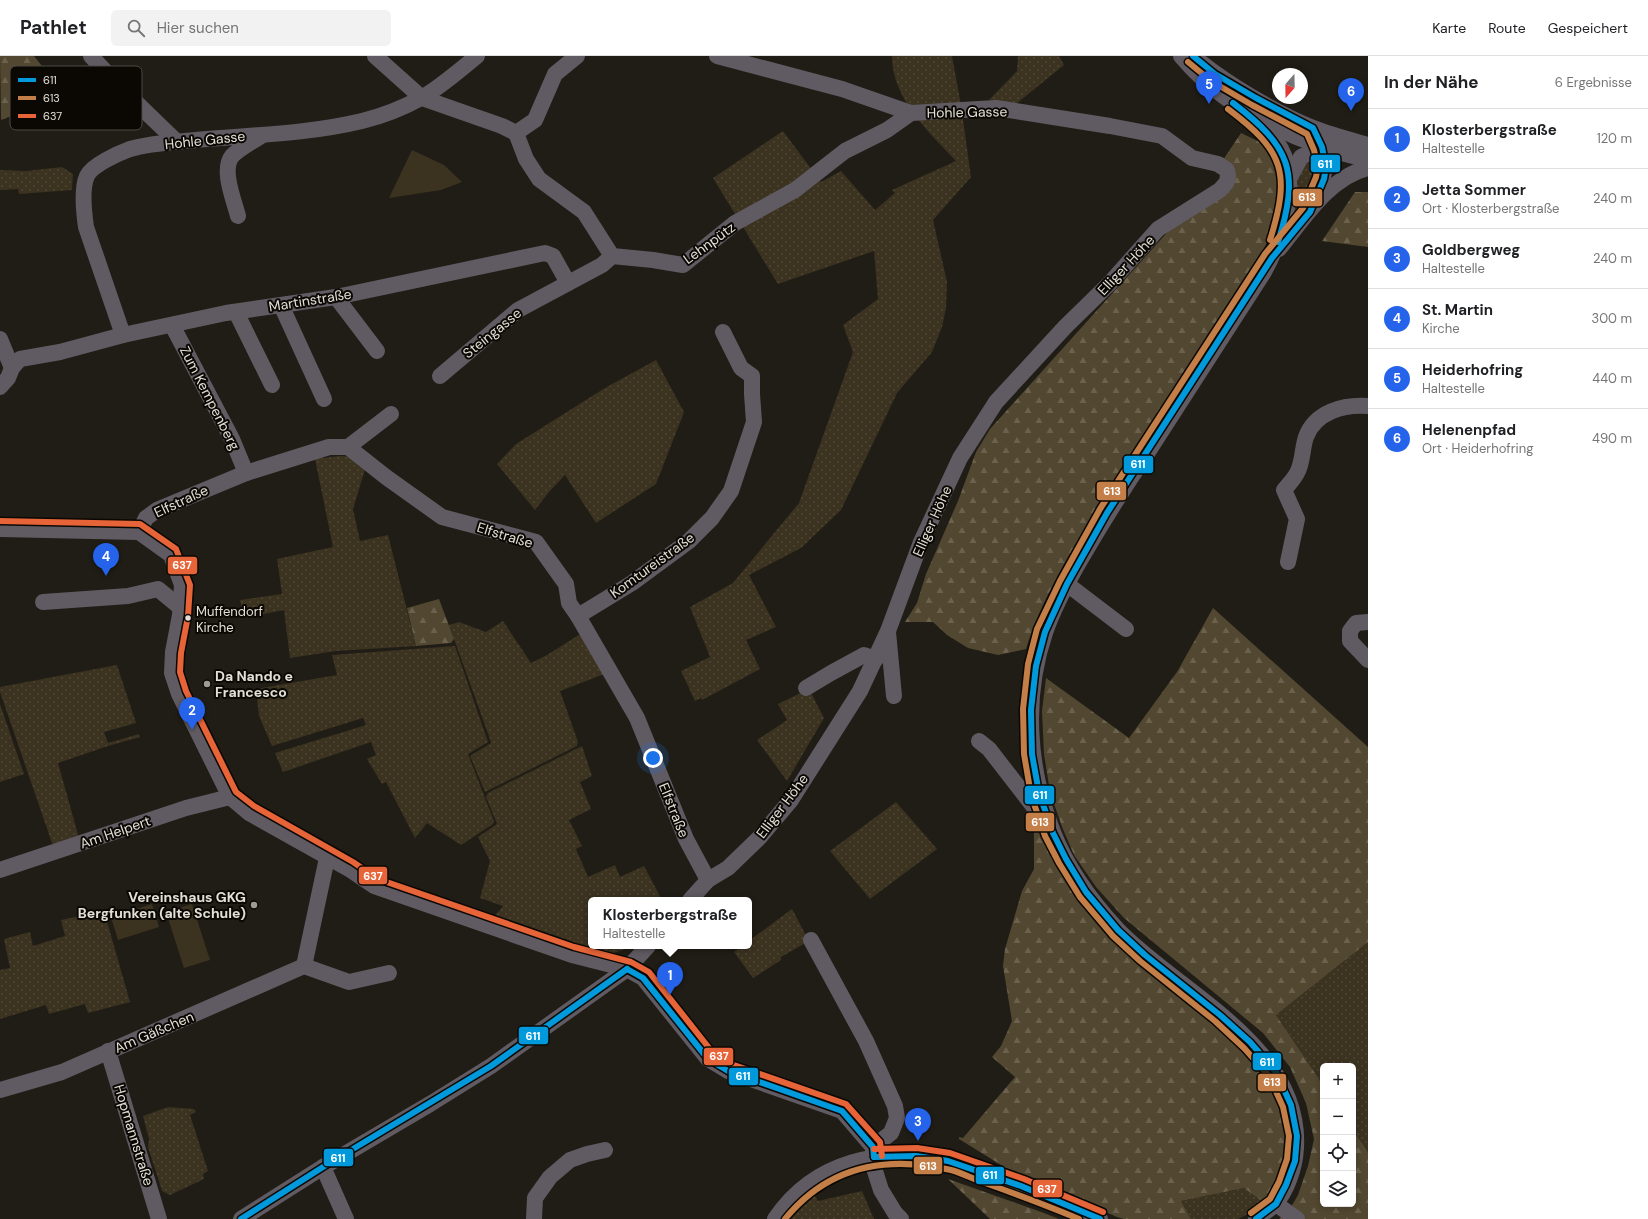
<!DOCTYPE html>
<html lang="de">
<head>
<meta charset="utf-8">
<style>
  :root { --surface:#fff; --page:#f2f2f2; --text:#202124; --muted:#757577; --line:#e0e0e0; --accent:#2563eb }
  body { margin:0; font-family:"DM Sans",sans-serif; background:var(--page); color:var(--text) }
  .controls { position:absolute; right:12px; bottom:12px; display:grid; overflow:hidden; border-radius:6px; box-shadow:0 2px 6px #0003 }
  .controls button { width:36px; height:36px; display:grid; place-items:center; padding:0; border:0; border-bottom:1px solid var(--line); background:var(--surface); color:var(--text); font:20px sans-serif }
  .compass { position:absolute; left:1272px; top:12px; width:36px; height:36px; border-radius:50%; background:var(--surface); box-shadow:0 2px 6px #0003; rotate:200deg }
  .you { position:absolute; left:653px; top:702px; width:14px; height:14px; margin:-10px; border:3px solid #fff; border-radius:50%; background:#1a73e8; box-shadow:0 0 0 6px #1a73e833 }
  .badge { display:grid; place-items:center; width:26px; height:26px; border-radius:50%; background:var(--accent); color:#fff; font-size:13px; font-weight:700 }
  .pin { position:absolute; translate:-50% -33px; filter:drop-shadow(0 1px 2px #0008) }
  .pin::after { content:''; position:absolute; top:21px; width:14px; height:12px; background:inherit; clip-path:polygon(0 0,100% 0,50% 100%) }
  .popup { position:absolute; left:588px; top:841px; width:164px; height:52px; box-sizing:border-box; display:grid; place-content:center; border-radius:6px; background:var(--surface); filter:drop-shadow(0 1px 3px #0005); font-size:13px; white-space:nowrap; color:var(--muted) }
  .popup b { font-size:15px; color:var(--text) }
  .popup::after { content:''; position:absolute; left:50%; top:100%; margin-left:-8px; border:8px solid transparent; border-top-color:var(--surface) }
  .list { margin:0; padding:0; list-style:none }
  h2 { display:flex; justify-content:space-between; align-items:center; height:52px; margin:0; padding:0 16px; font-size:17px }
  h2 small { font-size:13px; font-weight:400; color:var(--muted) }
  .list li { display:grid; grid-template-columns:26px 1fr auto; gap:12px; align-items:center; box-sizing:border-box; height:60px; padding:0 16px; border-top:1px solid var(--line) }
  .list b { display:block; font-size:15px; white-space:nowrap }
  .list p { margin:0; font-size:13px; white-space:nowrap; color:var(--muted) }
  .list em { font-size:13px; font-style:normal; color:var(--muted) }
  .icon { flex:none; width:22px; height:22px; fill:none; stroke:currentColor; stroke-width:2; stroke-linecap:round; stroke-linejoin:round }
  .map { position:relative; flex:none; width:1368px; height:1163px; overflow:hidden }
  header { display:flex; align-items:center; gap:24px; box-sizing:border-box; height:56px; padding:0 20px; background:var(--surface); border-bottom:1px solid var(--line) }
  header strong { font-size:19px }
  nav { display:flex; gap:22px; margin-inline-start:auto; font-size:14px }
  .search { width:280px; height:36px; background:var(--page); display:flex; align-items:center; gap:10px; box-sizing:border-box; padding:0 14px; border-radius:6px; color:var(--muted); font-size:15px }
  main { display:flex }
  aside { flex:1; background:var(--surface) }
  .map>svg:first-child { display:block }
  .grass { fill:url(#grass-dots) }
  .forest { fill:url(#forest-firs) }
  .park { fill:#3b3220 }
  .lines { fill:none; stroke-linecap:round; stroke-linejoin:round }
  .minor { stroke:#605b62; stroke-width:16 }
  .bus-1-casing { stroke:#0b0804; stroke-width:9 }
  .bus-2-casing { stroke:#0b0804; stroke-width:9 }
  .bus-3-casing { stroke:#0b0804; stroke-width:9 }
  .bus-1 { stroke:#0099dc; stroke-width:6 }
  .bus-2 { stroke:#c47e47; stroke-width:6 }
  .bus-3 { stroke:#e66438; stroke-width:6 }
  .bus-dot { fill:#e3dfd7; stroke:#0b0804; stroke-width:1.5 }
  .poi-dot { fill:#9f9b93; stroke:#0b0804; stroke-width:1.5 }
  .labels { text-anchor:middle; stroke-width:4; stroke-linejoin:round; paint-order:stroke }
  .bus-label { font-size:13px; fill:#e3dfd7; stroke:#0b0804; text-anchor:start }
  .street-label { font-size:14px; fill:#e3dfd7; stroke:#0b0804 }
  .poi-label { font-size:14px; font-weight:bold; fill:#e3dfd7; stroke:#0b0804; text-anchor:start }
  .key { fill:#0b0804; stroke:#4c4843; stroke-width:1 }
  .key-label { font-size:11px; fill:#e3dfd7 }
  .line-badge { stroke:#0b0804; stroke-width:1.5 }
  .badge-label { font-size:11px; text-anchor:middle; font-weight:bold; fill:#fff }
</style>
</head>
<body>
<header>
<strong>Pathlet</strong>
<div class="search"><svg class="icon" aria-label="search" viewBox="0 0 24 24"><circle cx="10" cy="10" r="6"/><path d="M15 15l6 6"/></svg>Hier suchen</div>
<nav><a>Karte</a><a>Route</a><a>Gespeichert</a></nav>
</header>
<main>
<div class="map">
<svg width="1368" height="1163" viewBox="0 0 1368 1163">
  <defs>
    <pattern id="grass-dots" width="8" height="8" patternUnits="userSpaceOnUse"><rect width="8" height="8" fill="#3b3220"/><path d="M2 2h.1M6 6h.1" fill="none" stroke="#4e4635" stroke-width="1.8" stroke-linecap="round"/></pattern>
    <pattern id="forest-firs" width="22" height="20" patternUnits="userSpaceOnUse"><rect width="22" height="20" fill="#524730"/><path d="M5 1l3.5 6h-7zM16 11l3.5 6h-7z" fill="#6b614d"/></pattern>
  </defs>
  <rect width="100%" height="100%" fill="#201d16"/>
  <g class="grass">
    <path d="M892,0H952L961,49L971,121L933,164L947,226L946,252L942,271L932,296L897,337L841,454L801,492L749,519L776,571L746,584L760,613L702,644L701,642L695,645L681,615L710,601L690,551L733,527L799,447L853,296L843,269L878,243L874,195L778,228L713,122L783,75L821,126L841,115L875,154L895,137L892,134L956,105C929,76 892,43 892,0Z"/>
    <path d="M1018,0H1059L1064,9L1016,48L989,44L1017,15Z"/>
    <path d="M1304,105L1321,113L1318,129L1286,180L1293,130Z"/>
    <path d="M62,111L73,118L72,134L19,138L18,133L0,134V114L26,115Z"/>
    <path d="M656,304L684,356L656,428L596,467L565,419L549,436L535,454L497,408L516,388L605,332Z"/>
    <path d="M340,400L355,401L366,410L353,453L360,485L388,479L416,590L336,595L290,602L284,554L244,562L240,544L282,538L277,503L333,491L315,403Z"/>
    <path d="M503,565L531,607L547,599L582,577L607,617L560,635L578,686L577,690L485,736L470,700L491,687V686L449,569L459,566L486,576Z"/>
    <path d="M455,590L488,686L468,698L494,765L493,768L461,789L427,767L415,782L386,726L382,728L367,703L376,699L371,686L283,716L275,697L366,669L363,662L272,690L259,660L256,633L337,619L332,599Z"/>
    <path d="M117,609L136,667L104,676L108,687L139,678L140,681L108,690L58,707L79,782L53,790L0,636V631Z"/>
    <path d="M809,633L824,662L787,725L757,684L787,664L778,648Z"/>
    <path d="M0,648L24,718L0,726Z"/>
    <path d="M582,690L592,720L580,726L591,753L569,764L582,790L576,793L588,821L615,809L620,821L644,810L662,844H591V890H633L614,897L595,895L493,862L503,850L480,842L490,805L478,781L497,768L486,741L488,737Z"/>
    <path d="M896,746L937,793L870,843L830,795Z"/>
    <path d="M792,853L809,885L781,901V904L753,922L734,896L742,890H749V885Z"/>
    <path d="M104,855L130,946L88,957L85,948L49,958L46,949L0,963V914L10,912L4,883L30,876L33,890L65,880L61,864Z"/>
    <path d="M1368,886V1096L1353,1074V1010H1323V1029L1276,959Z"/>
    <path d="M168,1051L194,1053L196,1056L190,1059L208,1115L203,1118L204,1123L170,1139L162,1135L148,1091L149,1083L143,1060Z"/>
    <path d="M1244,1132L1263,1146L1250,1157L1238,1163H1191L1181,1145Z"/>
    <path d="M862,1135L874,1163H786L790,1157L813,1136L818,1145Z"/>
  </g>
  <g class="forest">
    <path d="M0,0H34L65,39L1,64Z"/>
    <path d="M1241,77L1272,92C1275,101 1280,109 1281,119C1286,150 1270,180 1257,207C1213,274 1170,341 1127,407C1091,463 1046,529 1026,593L998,599L968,592L947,579L933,566H905L917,547L926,518L958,445L976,396L990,373L1173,170L1230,134L1235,128V122L1223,104Z"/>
    <path d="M1355,136H1368V191L1322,185Z"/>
    <path d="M439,543L454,583L451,587L416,590L407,552Z"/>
    <path d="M1213,552L1368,691V886L1276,959L1323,1029V1148H1353V1074L1368,1096V1163H1279L1288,1156L1298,1139L1308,1110L1314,1083L1306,1047L1290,1011L1263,977L1124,862L1096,831L1074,799L1062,771L1050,736L1044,698L1042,655L1046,622L1129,682L1177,616Z"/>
    <path d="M1034,754C1039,766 1042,779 1048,791C1062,821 1081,850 1104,874C1122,893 1141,910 1162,926C1216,969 1293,1014 1288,1093C1287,1113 1278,1133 1263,1146L1244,1132L1181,1145L1191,1163H1124L1117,1161L1014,1117L959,1083V1081L963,1082L1015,1021L992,1001L1001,990L1012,965L1003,910L1005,893L1022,835L1034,813Z"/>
    <path d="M948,1123L1044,1157L1059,1163H990Z"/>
  </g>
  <g class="park">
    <path d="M412,94L444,109L462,126L441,134L389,142Z"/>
    <path d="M152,848L159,871L118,884L111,861Z"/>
    <path d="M192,848L210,904L184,912L166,856Z"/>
  </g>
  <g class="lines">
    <g class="minor">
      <path d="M91,0L116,27L177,86"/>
      <path d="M375,0L422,42L502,70L516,77L535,64L555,18L577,0"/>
      <path d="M1181,0C1228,56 1299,87 1368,104"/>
      <path d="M1193,0C1225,27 1274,56 1313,72C1331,79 1350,84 1368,89"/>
      <path d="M1235,48C1250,61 1271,75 1281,93C1300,128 1282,183 1264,216C1225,276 1187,336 1148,396C1125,430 1103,465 1082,501C1068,525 1054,550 1045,577C1023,641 1028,713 1053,776C1067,812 1091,845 1118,874C1179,937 1302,990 1296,1092C1295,1111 1287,1136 1274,1149C1269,1154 1262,1158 1256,1163"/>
      <path d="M516,77L526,103L539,123L584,156L612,200L653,204L683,209L735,167L795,134L845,95L887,74L911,57"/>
      <path d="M1289,123L1301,101L1328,88"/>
      <path d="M1315,143C1324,121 1330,107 1318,84"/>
      <path d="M238,160C234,144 221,114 232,100C240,92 253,85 263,79"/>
      <path d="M1279,193C1303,164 1329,121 1368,112"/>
      <path d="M336,241L377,295"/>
      <path d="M281,249L324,343"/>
      <path d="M236,256L272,329"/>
      <path d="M172,269L232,383L246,417"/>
      <path d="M123,279L86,171C84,157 81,133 87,120C92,109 119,97 130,93C150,87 176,86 196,84C251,79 308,78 362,65C382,60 403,52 421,42C438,33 461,13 477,0"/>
      <path d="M0,283L12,312"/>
      <path d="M440,320L518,254L602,209L612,200"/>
      <path d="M0,331L8,322L12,312L20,303L60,296L123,279L226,257L336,241L545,197L553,200L568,227"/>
      <path d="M348,391L391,358"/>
      <path d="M0,473L139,476L171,499L182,529L180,559L173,596L172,617L179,638L230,741L249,757L349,813L374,830L572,899L627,913L643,922L708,1003L728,1015L842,1055L873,1091L874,1112L881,1134L895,1157L901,1163"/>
      <path d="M139,476L146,462L157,454L246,417L329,391H348L386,421L442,461L536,486L566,528L569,547L578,560L637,662L686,783L708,824"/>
      <path d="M1288,506L1297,463L1284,434C1288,429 1294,423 1297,417C1303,407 1302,392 1306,381C1315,356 1344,348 1368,350"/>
      <path d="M1067,528L1126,573"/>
      <path d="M43,546L128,540L158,533L181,552"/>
      <path d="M578,560L632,527L689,485L712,462L731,435L754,366L752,338V320L741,312L723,276"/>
      <path d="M1368,566L1356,567L1350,575V585L1368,604"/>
      <path d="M888,576L894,640"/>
      <path d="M806,632L831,617L864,599L876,603"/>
      <path d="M979,685L989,693L1044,764"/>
      <path d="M0,814L186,752L230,741"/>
      <path d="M690,844L708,824L728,812L759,782L791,744L860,635L888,575L921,486L960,402L996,346L1065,271L1110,227L1158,173L1220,134L1227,126L1228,119L1227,114L1218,108L1192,102L1162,80L1110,70L996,52L911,57L842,33L717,0"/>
      <path d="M811,884L866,985L895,1050L897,1062L891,1077L873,1091"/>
      <path d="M304,910L349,926L389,917"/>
      <path d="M108,995L159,1163"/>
      <path d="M0,1034L62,1016L304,910L327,802"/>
      <path d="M323,1111L346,1163"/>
      <path d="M1276,1148L1297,1163"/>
      <path d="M241,1163L323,1111L430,1048L491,1010L627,913L648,890"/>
      <path d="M534,1163L535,1142L550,1121L570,1104L587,1098L605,1094"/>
      <path d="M775,1163C815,1104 881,1091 947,1105C961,1107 974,1114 987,1119C1026,1132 1063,1148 1100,1163"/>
    </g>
    <defs>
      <g id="bus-1">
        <path d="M1193,0L1215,18L1256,42L1313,72L1322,91L1326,111L1324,123L1310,156L1272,202L1107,457L1067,528L1045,576L1036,610L1031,654L1032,698L1039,737L1053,777L1066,803L1086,836L1118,874L1145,899L1220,959L1250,986L1276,1016L1291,1049L1297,1080L1295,1105L1286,1129L1276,1148L1256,1163"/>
        <path d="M1233,47C1291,91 1300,116 1278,186"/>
        <path d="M627,913L643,922L708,1003L728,1015L842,1055L873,1091L874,1101"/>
        <path d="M874,1101L916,1100L948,1105L1021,1130L1100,1163"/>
        <path d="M241,1163L323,1111L491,1010L627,913"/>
      </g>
      <g id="bus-2">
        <path d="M1188,6L1211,25L1252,49L1307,78L1314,94L1318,111L1316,121L1303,152L1265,198L1100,453L1060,525L1037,573L1028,608L1023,653L1024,698L1031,739L1045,780L1059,807L1080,841L1113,880L1140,905L1215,965L1244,992L1269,1020L1283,1051L1289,1080L1287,1103L1279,1126L1270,1143L1251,1157"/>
        <path d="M1228,53C1284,95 1291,117 1270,184"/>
        <path d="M785,1163C828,1110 886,1099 951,1114C962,1117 973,1123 985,1127C1016,1138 1048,1150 1079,1163"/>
      </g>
      <g id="bus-3">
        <path d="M0,465L140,468L176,493L190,529L188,560L181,597L180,616L186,635L236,736L254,750L353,806L378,823L574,891L631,906L649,916L713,997L731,1008L846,1048L880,1086L882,1100"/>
        <path d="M874,1093L917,1092L950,1097L1024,1123L1103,1156"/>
      </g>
    </defs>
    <use href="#bus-1" class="bus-1-casing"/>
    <use href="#bus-2" class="bus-2-casing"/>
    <use href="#bus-3" class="bus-3-casing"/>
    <use href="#bus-1" class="bus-1"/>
    <use href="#bus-2" class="bus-2"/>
    <use href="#bus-3" class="bus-3"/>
  </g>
  <circle class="bus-dot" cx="188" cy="562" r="3.5"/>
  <g class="poi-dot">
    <circle cx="207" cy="628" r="4"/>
    <circle cx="254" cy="849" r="4"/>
  </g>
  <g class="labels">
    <g class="bus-label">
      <text x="196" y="560">Muffendorf<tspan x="196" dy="16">Kirche</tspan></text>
    </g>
    <g class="street-label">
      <text transform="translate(967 56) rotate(-1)" y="5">Hohle Gasse</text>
      <text transform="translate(205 84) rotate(-6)" y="5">Hohle Gasse</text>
      <text transform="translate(709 187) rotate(-36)" y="5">Lehnpütz</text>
      <text transform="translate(1126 209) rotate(-47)" y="5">Elliger Höhe</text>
      <text transform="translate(310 244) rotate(-9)" y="5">Martinstraße</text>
      <text transform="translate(492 277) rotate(-39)" y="5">Steingasse</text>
      <text transform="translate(210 342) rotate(63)" y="5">Zum Kempenberg</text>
      <text transform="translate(181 445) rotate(-25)" y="5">Elfstraße</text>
      <text transform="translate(932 465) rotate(-66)" y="5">Elliger Höhe</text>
      <text transform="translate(505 479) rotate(17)" y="5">Elfstraße</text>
      <text transform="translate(652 509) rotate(-36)" y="5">Komtureistraße</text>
      <text transform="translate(782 750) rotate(-53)" y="5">Elliger Höhe</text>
      <text transform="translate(674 754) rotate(68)" y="5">Elfstraße</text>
      <text transform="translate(115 776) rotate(-19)" y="5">Am Helpert</text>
      <text transform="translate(154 976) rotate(-23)" y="5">Am Gäßchen</text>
      <text transform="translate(134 1079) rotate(73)" y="5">Hopmannstraße</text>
    </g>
    <g class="poi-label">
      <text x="215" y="625">Da Nando e<tspan x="215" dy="16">Francesco</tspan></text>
      <text x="246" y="846" text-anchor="end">Vereinshaus GKG<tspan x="246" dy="16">Bergfunken (alte Schule)</tspan></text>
    </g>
  </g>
  <rect x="10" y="10" width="132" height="64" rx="6" class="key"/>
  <rect x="18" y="22" width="18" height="4" fill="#0099dc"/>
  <rect x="18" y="40" width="18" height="4" fill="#c47e47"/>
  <rect x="18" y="58" width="18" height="4" fill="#e66438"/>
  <g class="key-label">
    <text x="43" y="28">611</text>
    <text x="43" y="46">613</text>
    <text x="43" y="64">637</text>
  </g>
  <g class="line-badge">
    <rect x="1310" y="98" width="31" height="19" rx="4" fill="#0099dc"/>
    <rect x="1292" y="132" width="31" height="19" rx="4" fill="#c47e47"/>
    <rect x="1123" y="399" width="31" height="19" rx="4" fill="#0099dc"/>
    <rect x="1096" y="425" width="31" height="20" rx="4" fill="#c47e47"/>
    <rect x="167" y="500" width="31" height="19" rx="4" fill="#e66438"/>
    <rect x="1024" y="729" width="31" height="20" rx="4" fill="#0099dc"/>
    <rect x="1025" y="756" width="30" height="20" rx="4" fill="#c47e47"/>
    <rect x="358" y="810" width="30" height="19" rx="4" fill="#e66438"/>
    <rect x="518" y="970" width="31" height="19" rx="4" fill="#0099dc"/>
    <rect x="703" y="991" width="31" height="19" rx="4" fill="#e66438"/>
    <rect x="1252" y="996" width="30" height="19" rx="4" fill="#0099dc"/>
    <rect x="728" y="1011" width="31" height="19" rx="4" fill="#0099dc"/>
    <rect x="1257" y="1017" width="30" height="19" rx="4" fill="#c47e47"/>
    <rect x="323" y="1092" width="31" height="19" rx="4" fill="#0099dc"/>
    <rect x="913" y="1100" width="30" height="19" rx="4" fill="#c47e47"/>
    <rect x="975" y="1110" width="30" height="19" rx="4" fill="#0099dc"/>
    <rect x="1032" y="1123" width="31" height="19" rx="4" fill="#e66438"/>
  </g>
  <g class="badge-label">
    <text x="1325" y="112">611</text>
    <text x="1307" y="145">613</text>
    <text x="1138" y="412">611</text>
    <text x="1112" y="439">613</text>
    <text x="182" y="513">637</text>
    <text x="1040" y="743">611</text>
    <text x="1040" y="770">613</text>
    <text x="373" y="824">637</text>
    <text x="533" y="984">611</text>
    <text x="719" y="1004">637</text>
    <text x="1267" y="1010">611</text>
    <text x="743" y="1024">611</text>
    <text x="1272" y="1030">613</text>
    <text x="338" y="1106">611</text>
    <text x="928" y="1114">613</text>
    <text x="990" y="1123">611</text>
    <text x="1047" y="1137">637</text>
  </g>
</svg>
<div class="controls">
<button>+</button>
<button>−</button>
<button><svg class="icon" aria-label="locate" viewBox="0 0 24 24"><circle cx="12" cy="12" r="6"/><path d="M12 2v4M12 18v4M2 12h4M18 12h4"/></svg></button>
<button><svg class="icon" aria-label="layers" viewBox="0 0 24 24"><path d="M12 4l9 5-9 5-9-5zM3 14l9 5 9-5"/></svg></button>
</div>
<svg class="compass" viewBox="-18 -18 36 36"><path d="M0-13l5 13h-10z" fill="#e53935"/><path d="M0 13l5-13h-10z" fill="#757577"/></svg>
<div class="you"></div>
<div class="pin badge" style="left:670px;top:939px">1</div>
<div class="popup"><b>Klosterbergstraße</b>Haltestelle</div>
<div class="pin badge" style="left:192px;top:674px">2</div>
<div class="pin badge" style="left:918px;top:1085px">3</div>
<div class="pin badge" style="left:106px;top:520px">4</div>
<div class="pin badge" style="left:1209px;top:48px">5</div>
<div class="pin badge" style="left:1351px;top:55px">6</div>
</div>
<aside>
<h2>In der Nähe<small>6 Ergebnisse</small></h2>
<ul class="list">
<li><span class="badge">1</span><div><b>Klosterbergstraße</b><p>Haltestelle</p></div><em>120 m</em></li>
<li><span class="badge">2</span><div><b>Jetta Sommer</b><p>Ort · Klosterbergstraße</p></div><em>240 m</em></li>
<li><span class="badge">3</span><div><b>Goldbergweg</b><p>Haltestelle</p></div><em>240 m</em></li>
<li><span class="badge">4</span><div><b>St. Martin</b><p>Kirche</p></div><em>300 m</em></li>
<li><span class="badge">5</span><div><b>Heiderhofring</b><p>Haltestelle</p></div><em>440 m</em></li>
<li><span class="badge">6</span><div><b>Helenenpfad</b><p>Ort · Heiderhofring</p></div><em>490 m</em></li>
</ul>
</aside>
</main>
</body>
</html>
